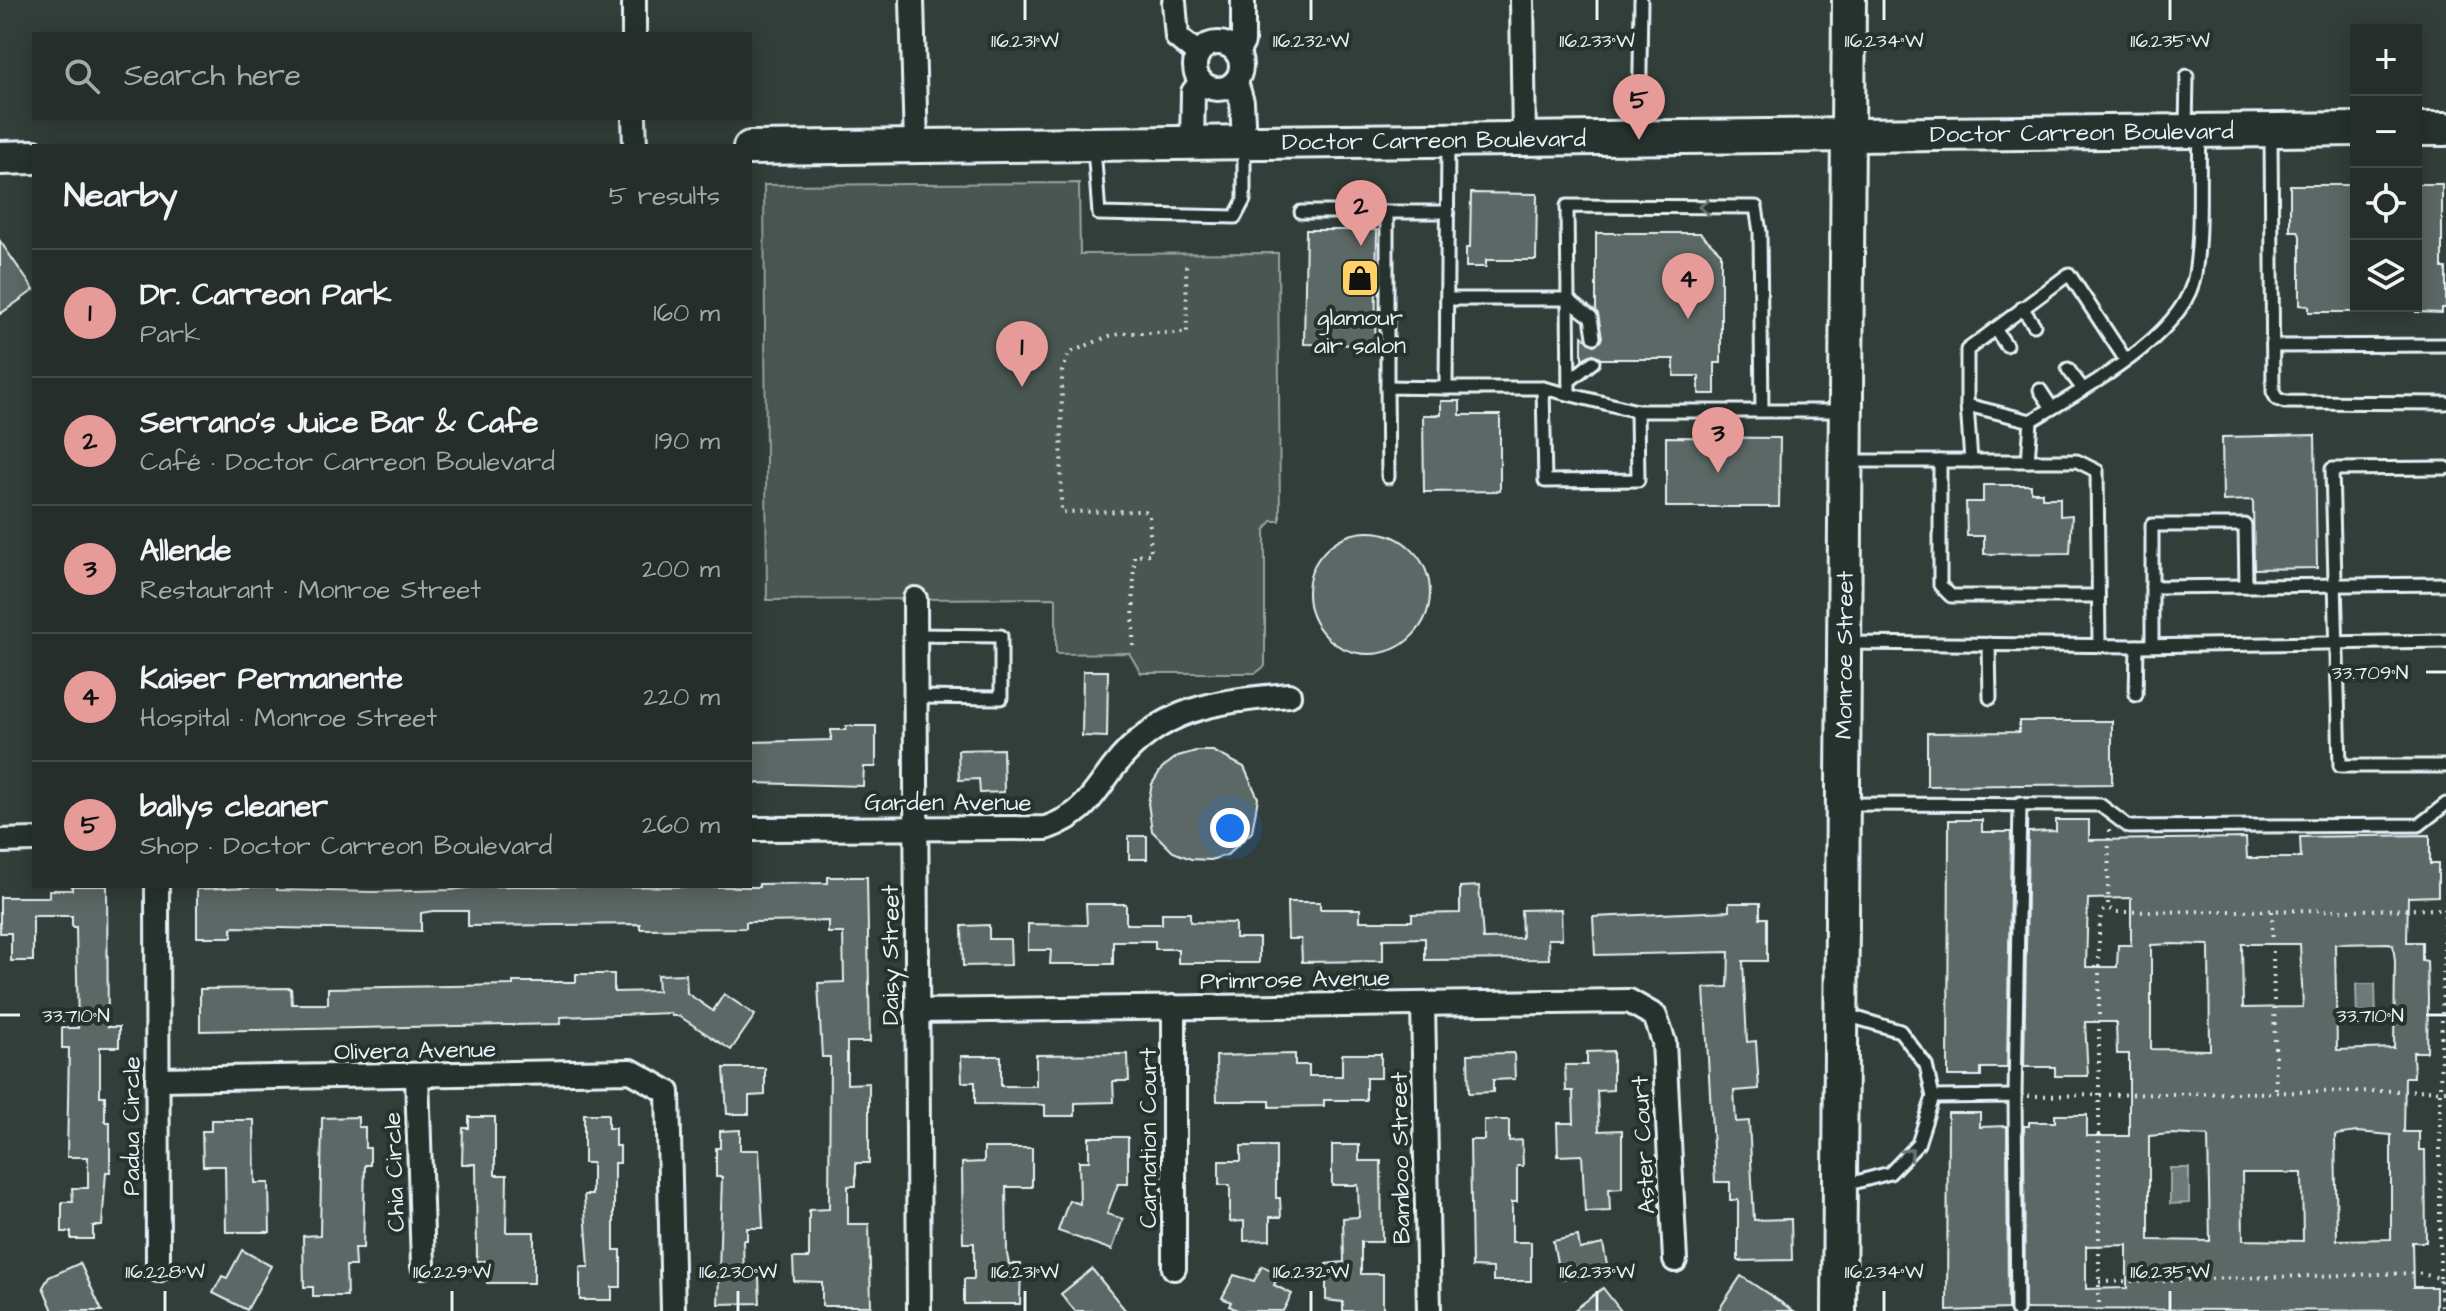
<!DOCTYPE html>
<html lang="en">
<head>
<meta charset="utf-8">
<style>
  :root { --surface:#262e2b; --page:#323a37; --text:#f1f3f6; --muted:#a4a8a9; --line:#424a47; --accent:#e69b98 }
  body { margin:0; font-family:"Architects Daughter",sans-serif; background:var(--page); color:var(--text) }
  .controls { position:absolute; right:24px; top:24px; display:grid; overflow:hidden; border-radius:0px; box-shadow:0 4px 20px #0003 }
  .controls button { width:72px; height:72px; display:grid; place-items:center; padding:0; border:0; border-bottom:2px solid var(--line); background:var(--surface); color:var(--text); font:40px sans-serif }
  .you { position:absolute; left:1230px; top:828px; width:28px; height:28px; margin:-20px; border:6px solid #fff; border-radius:50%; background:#1a73e8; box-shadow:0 0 0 12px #1a73e833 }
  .badge { display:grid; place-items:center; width:52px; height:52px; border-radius:50%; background:var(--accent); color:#111; font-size:26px; font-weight:700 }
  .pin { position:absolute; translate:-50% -66px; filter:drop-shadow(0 2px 4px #0008) }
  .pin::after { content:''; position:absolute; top:42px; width:28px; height:24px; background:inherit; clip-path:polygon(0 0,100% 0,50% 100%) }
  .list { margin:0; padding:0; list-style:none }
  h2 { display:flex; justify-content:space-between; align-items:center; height:104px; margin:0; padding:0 32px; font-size:34px }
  h2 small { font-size:26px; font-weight:400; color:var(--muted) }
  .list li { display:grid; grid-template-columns:52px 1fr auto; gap:24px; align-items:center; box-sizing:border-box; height:128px; padding:0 32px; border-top:2px solid var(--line) }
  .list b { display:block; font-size:30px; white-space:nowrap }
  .list p { margin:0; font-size:26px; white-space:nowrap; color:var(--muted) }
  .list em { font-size:26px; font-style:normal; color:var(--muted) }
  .icon { flex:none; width:44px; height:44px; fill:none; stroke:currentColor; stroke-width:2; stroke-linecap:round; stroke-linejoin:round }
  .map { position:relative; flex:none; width:2446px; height:1311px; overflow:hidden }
  .search { position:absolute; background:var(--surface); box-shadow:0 4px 20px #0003; left:32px; top:32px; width:720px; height:88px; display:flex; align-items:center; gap:20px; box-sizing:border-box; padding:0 28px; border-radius:0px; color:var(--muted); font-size:30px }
  .panel { position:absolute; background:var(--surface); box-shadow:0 4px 20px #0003; left:32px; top:144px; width:720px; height:744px; border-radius:0px }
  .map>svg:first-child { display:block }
  .green { fill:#495651; stroke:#98a4a4; stroke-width:2 }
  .water { fill:#6d7978; stroke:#9ea9ab; stroke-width:2 }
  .building { fill:#5c6865; stroke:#e8f1f8; stroke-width:2; fill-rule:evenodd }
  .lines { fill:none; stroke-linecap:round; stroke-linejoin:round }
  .service-casing { stroke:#e8f1f8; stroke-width:17 }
  .minor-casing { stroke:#e8f1f8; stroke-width:28 }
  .secondary-casing { stroke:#e8f1f8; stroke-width:38 }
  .path { stroke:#e8f1f8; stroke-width:4; stroke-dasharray:2 6; stroke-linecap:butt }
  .service { stroke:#26332d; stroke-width:11 }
  .minor { stroke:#26332d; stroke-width:22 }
  .secondary { stroke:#26332d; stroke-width:32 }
  .oneway { stroke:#6a7674 }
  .ticks { fill:none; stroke:#e8f1f8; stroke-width:3 }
  .labels { text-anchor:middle; stroke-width:8; stroke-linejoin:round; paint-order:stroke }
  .street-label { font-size:24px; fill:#e8f1f8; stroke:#26332d }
  .poi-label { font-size:24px; fill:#e8f1f8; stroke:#26332d }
  .ticks-label { font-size:20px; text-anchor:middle; fill:#e8f1f8; stroke:#26332d; stroke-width:8; stroke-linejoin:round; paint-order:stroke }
</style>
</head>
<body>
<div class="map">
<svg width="2446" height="1311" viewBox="0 0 2446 1311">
  <rect width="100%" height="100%" fill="#323e39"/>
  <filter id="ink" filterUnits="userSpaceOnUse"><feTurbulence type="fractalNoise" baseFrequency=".0125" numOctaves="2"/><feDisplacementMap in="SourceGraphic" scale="16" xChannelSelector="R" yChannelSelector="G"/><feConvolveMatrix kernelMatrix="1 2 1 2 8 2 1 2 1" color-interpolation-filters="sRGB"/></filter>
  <g filter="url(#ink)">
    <path class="green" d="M1079,183L1080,254L1278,253L1280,521H1272L1265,530V666L1256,673H1141L1129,653L1056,654V598L767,600L764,185Z"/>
    <g class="water">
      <path d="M2356,984H2375L2376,1020H2357Z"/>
      <path d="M2170,1168H2189V1203L2170,1204Z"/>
    </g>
    <g class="building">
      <path d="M2416,184H2442V268H2446V308H2442V313L2416,312Z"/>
      <path d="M2290,185H2356V312H2309V306L2300,305V236L2298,231H2290Z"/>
      <path d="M1471,193L1537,194L1536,260H1486V267H1466V248H1470Z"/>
      <path d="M1306,230H1377L1375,345L1304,344Z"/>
      <path d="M1596,233H1700L1721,253V363H1715V394H1699V376H1674V359H1601L1593,354L1582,359V336L1594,345L1602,337L1596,310Z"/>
      <path d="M0,241L34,290L0,314Z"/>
      <path d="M1441,401H1460V415H1500V491L1424,492L1423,415H1441Z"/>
      <path d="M2315,435L2317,568L2254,569L2253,500L2223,501L2222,437Z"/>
      <path d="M1666,437L1780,438L1779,507H1666Z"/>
      <path d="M1983,485H2031V492H2042V498H2060V516L2072,515L2070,553L1984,554V536H1967L1966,502H1983Z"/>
      <circle cx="1369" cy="593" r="61"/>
      <path d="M1083,671H1108L1107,737L1082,736Z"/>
      <path d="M2019,721H2112V784L1927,786V733L2019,732Z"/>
      <path d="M846,726H876V767H864L863,786L750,783V742L831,740V730H846Z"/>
      <path d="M1003,749L1004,792L980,793L979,779L959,780L958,750Z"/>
      <path d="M1196,751H1213L1244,767L1258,798L1252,832L1227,855L1210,860L1191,859L1173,852L1152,831L1148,803L1152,784L1162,768L1178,756Z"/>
      <path d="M1949,820H1982V832H2011L2007,1068H1981V1076H1948Z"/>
      <path d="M2056,820H2089V840L2246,838L2247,858H2301L2300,837L2430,835V864H2438V896L2408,897L2407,942H2422V960L2427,961L2428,998L2427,1052H2413L2414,1077H2405L2404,1132H2419V1150H2425L2426,1242H2412L2413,1287H2436V1311L2025,1309L2024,1126H2029V1122H2055V1115H2087V1136H2129V1054H2117L2116,1022H2085L2088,1076H2055V1067H2024L2028,832L2056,831ZM2131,898V945H2118L2117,967H2086L2088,899ZM2389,943L2393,945L2395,961L2394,1048L2337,1050L2335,944ZM2172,944L2209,945L2210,1050L2151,1049V945ZM2242,944H2300L2303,1007L2243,1008ZM2357,1132L2391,1135V1239L2337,1240L2335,1135ZM2171,1134L2208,1136L2210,1241L2149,1240V1136ZM2242,1173H2302L2303,1241L2243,1240ZM2127,1245V1288L2086,1289V1246Z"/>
      <rect x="1129" y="836" width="18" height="23"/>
      <path d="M828,877H867L870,1042H847V1084L869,1083V1163H856V1186H848V1224H869L871,1306H822V1282L794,1281L793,1258H809V1210L829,1209L830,1057H822L818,983L844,982L843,933H828V921L746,922V928L640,929V924L468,926V911H433L421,913V931L232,927V937H197V889L277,886V890L373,892L451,890L482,886L759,887V884L828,883Z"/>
      <path d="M72,886H107L108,1027H119V1047H100V1096H105V1122H110V1172H106L102,1226H93V1239H71V1232H62V1202H73L72,1188H88V1157H67L69,1048H62V1028H78L76,927H72V916H33V961H11V933H0V897H49V890H72Z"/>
      <path d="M1479,886L1483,939L1522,938L1521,910L1561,909L1562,939H1548L1549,959L1425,960V938L1383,939V961L1302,962L1301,939H1288L1287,902H1320V909H1360V921H1412V914L1460,913V887Z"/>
      <path d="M1729,903H1760V918H1767V961H1743L1747,1042L1756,1041L1759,1089L1734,1091L1736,1122L1749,1121L1754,1220L1791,1219L1792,1260L1738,1261V1200H1730V1182H1715L1704,988L1728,987L1729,952L1595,955L1593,917L1729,911Z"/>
      <path d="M1086,904H1126V924H1162V913H1190V922L1235,923V938H1259V963H1178V949H1155V941H1113V964H1050L1051,950H1028V924L1087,925Z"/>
      <path d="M989,925V939H1010L1011,965L963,966L962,926Z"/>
      <path d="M576,974H614V992L658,991L657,975L686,974L687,993L713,1011L724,994L755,1015L731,1050L679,1016H672L671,1013L561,1017V1024L200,1031V989L291,988L292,1004H328V988L513,985V982H576Z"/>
      <path d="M1613,1051V1090L1597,1091L1599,1131L1622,1130V1188L1609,1189L1610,1211L1585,1212L1582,1155L1558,1156L1557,1123H1574L1573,1091H1566L1565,1065H1587V1052Z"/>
      <path d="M1514,1053L1515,1079L1493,1080V1092L1469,1093L1468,1054Z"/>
      <path d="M1128,1054L1129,1081H1113L1114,1102L1075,1103V1116H1045V1105L975,1104V1082H962L961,1056H1001V1086H1036V1055Z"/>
      <path d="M1295,1054V1065H1309V1076H1342V1054H1381V1078H1366V1100H1324V1106L1270,1107V1101H1217L1216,1056Z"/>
      <path d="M724,1068H765V1095L749,1096V1114H727Z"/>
      <path d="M1948,1113H1980V1127L2007,1126L2008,1309L1947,1311Z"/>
      <path d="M584,1114H608V1128H615V1146H620V1163H614V1250H621V1287H612V1300H580V1267H589L584,1195H592V1163H584Z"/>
      <path d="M358,1117V1127H365V1148H370V1165H365L363,1248H354L355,1266H346L347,1296H313V1287H304L303,1236L320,1235L322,1118Z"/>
      <path d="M469,1117H495V1175H507L506,1232H534V1283H487V1261H477L476,1164H462L463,1128H469Z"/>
      <path d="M211,1120H254L255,1183H269L270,1232H226L225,1166H203L202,1131H211Z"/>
      <path d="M1484,1120H1509V1141L1522,1140L1523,1166H1517V1202H1512V1242H1531V1281H1493V1268L1472,1267L1470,1140H1484Z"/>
      <path d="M740,1130V1150H759L763,1228H747V1240H743L744,1277H759L760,1303L718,1304L722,1177H716V1148H720V1131Z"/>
      <path d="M1089,1137H1128V1184H1118L1107,1214L1123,1219L1112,1250L1058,1231L1069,1200L1080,1204L1079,1161H1089Z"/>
      <path d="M1332,1145H1359V1161H1381L1382,1242H1361V1274H1383V1311H1343V1302L1326,1300V1264L1344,1262L1343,1218L1359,1217L1358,1185H1332Z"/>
      <path d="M1241,1146H1276V1198H1280L1281,1217H1270V1240L1244,1241V1221L1230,1222V1185H1219V1161H1241Z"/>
      <path d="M984,1148H1032V1187H1006L1007,1254L1009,1264H1021L1020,1304H964V1279H974V1243H963L962,1163L984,1162Z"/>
      <path d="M1578,1236L1580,1249L1603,1244L1608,1270L1560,1279L1553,1241Z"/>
      <path d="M242,1250L271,1266L247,1310L213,1293L222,1276L227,1278Z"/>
      <path d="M80,1263L102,1311H53L43,1287L49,1277Z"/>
      <path d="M1262,1266L1279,1274L1274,1285L1292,1294L1283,1311H1239L1229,1306L1231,1302L1222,1298L1234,1275L1254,1281Z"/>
      <path d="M1092,1269L1126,1311H1075L1061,1294Z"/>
      <path d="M1741,1276L1794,1311H1718Z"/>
      <path d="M1603,1288L1621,1311H1573Z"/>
    </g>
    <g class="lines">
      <defs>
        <g id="service">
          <path d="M2186,128L2187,76"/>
          <path d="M1639,135L1641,0"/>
          <path d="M2271,135L2273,392L2277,399L2285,402L2446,403"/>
          <path d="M1448,144L1446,388H1543L1637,411H1843"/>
          <path d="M1094,148L1099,214L1235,217L1244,200V143"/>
          <path d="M1301,212H1387V387"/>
          <path d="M1387,212H1448"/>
          <path d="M1448,299H1567L1591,317L1594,337"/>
          <path d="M2022,308L2034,325"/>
          <path d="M1995,329L2006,345"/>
          <path d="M2273,346L2446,345"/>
          <path d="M2068,369L2082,388"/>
          <path d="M1569,381L1593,362"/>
          <path d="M1543,388L1545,481L1638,480L1637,411"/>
          <path d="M2040,390L2052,408"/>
          <path d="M1569,393L1567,206L1756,207L1760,232L1762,410"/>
          <path d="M1967,405V350L2069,274L2125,359"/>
          <path d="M1846,461H2077L2097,471L2099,645"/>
          <path d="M1940,461V585L1951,596H2098"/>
          <path d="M1971,461L1967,405L2031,421"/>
          <path d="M2028,461L2031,421C2081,390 2185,337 2195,274C2202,229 2198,180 2200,134"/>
          <path d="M2446,468L2332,469L2340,766H2446"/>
          <path d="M1388,477L1387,387L1446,388"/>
          <path d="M2152,587V525H2245L2246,586"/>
          <path d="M915,635L1001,636V698L915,697"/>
          <path d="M1849,643L2137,646L2446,641"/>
          <path d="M1989,644L1990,698"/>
          <path d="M2152,645V587L2446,584"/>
          <path d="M2136,695L2137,646"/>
          <path d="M1845,804L2100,805L2129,827L2419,825L2446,804"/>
          <path d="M2015,1096L2020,803"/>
          <path d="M1933,1097L2015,1096L2017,1311"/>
          <path d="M1841,1186L1890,1173L1918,1144L1933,1097L1926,1065L1900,1031L1843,1014"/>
        </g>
        <g id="minor">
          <path d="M634,0V34"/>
          <path d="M912,0L916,146"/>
          <path d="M1522,0L1524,141"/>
          <path d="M1174,2L1177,37L1198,54"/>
          <circle cx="1218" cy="66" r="23"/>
          <path d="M1237,53L1243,42V0"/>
          <path d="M1236,82L1242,102L1244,142"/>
          <path d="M634,118L635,146"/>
          <path d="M1192,143L1193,92L1201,82"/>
          <path d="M915,599L919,1311"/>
          <path d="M750,829L1046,828C1084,814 1090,799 1113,768C1160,707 1216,701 1289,695"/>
          <path d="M0,841L34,840"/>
          <path d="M157,886L158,1270"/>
          <path d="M1423,1004L1429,1311"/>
          <path d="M1174,1007V1268"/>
          <path d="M917,1011L1629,1001L1655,1016L1664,1042L1675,1260"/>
          <path d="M417,1077L423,1266"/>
          <path d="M157,1079L631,1071L668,1092L673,1311"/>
        </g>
        <g id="secondary">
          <path d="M2416,129H2446"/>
          <path id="s1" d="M750,148L2356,129"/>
          <path d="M0,158L34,157"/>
          <path id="s2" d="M1839,1311L1849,0"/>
        </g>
      </defs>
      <use href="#service" class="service-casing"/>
      <use href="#minor" class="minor-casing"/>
      <use href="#secondary" class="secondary-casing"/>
      <g class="path">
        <path d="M1133,646L1134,555L1151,554L1149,515L1144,511L1061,512L1062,372L1069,353L1109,336L1126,333H1187L1186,260"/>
        <path d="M2109,830L2108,908L2115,912L2446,909"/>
        <path d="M2272,911L2276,1092"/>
        <path d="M2028,1096L2446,1090"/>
        <path d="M2440,1278V1090L2445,909"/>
        <path d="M2099,1282L2417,1273L2440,1278L2442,1311"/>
        <path d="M2099,1311V933L2101,914L2106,908"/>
      </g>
      <use href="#service" class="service"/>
      <use href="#minor" class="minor"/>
      <use href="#secondary" class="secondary"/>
    </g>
    <defs><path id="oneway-chevron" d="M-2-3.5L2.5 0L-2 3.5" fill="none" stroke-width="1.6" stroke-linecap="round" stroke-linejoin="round" transform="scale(2)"/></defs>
    <g class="oneway">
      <use href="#oneway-chevron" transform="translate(1704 207) rotate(-180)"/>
      <use href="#oneway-chevron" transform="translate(1909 1153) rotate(-46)"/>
    </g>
  </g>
  <path class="ticks" d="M1025,0V20M1311,0V20M1597,0V20M1884,0V20M2170,0V20M2426,672H2446M0,1015H20M2426,1015H2446M165,1291V1311M452,1291V1311M738,1291V1311M1025,1291V1311M1311,1291V1311M1597,1291V1311M1884,1291V1311M2170,1291V1311"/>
  <defs>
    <symbol id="shop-square" viewBox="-11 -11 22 22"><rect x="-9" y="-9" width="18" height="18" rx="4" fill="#ffd166" stroke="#26332d"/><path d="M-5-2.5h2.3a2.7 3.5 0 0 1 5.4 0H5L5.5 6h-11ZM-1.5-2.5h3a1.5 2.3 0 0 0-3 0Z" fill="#111"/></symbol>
  </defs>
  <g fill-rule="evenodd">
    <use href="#shop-square" x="1338" y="256" width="44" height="44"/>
  </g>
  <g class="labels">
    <g class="street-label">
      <text dy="8" stroke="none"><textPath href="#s1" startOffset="1332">Doctor Carreon Boulevard</textPath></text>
      <text dy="8" stroke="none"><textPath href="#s1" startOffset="684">Doctor Carreon Boulevard</textPath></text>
      <text dy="8" stroke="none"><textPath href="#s2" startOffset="656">Monroe Street</textPath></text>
      <text x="948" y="810">Garden Avenue</text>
      <text transform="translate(890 955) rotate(-90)" y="8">Daisy Street</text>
      <text transform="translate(1295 979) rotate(-1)" y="8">Primrose Avenue</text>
      <text transform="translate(415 1050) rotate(-1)" y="8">Olivera Avenue</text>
      <text transform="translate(131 1126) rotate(-90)" y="8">Padua Circle</text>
      <text transform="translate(1148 1138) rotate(-90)" y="8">Carnation Court</text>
      <text transform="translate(1643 1145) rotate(-93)" y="8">Aster Court</text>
      <text transform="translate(1400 1158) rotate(-91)" y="8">Bamboo Street</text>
      <text transform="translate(394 1172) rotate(-92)" y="8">Chia Circle</text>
    </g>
    <g class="poi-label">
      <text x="1360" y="325">glamour<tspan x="1360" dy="28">air salon</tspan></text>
    </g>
  </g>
  <g class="ticks-label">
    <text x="1025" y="47">116.231°W</text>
    <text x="1311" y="47">116.232°W</text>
    <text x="1597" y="47">116.233°W</text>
    <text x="1884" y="47">116.234°W</text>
    <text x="2170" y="47">116.235°W</text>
    <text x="2370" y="679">33.709°N</text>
    <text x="2370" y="1022">33.710°N</text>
    <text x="76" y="1022">33.710°N</text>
    <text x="165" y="1278">116.228°W</text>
    <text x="452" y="1278">116.229°W</text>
    <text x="738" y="1278">116.230°W</text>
    <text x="1025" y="1278">116.231°W</text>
    <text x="1311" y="1278">116.232°W</text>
    <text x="1597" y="1278">116.233°W</text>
    <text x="1884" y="1278">116.234°W</text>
    <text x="2170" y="1278">116.235°W</text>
  </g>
</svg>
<div class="controls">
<button>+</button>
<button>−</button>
<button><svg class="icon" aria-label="locate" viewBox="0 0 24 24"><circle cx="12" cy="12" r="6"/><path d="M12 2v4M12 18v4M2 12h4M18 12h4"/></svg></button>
<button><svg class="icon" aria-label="layers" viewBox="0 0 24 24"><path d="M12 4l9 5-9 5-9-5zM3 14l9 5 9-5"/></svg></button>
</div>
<div class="you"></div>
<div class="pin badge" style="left:1022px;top:387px">1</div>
<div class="pin badge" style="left:1361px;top:246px">2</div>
<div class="pin badge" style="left:1718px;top:473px">3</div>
<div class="pin badge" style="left:1688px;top:319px">4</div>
<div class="pin badge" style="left:1639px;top:140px">5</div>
<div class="search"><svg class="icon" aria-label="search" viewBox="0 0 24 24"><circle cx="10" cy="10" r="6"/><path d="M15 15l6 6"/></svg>Search here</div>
<section class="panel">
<h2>Nearby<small>5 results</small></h2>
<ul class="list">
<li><span class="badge">1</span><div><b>Dr. Carreon Park</b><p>Park</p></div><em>160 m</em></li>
<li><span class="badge">2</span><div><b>Serrano's Juice Bar &amp; Cafe</b><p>Café · Doctor Carreon Boulevard</p></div><em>190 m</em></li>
<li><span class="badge">3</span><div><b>Allende</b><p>Restaurant · Monroe Street</p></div><em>200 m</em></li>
<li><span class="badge">4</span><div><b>Kaiser Permanente</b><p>Hospital · Monroe Street</p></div><em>220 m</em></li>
<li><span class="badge">5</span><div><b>ballys cleaner</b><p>Shop · Doctor Carreon Boulevard</p></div><em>260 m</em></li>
</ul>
</section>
</div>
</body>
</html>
